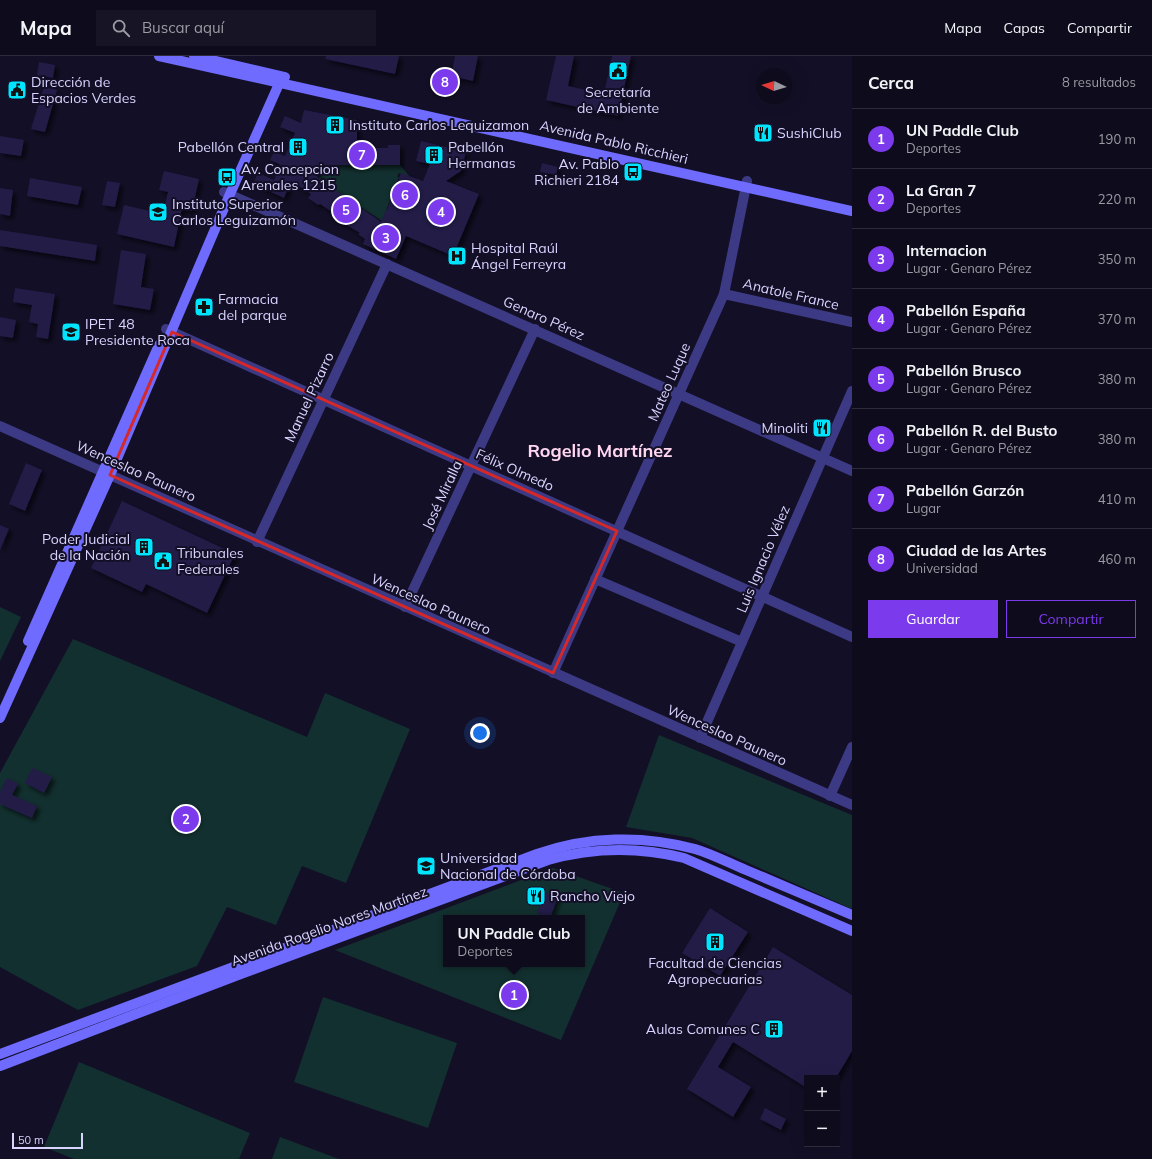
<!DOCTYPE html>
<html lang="es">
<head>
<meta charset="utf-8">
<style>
  :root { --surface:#0e0b1c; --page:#171425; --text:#f1f3f6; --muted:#9b9ba3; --line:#2e2b3b; --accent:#7c3aed }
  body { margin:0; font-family:Mulish,sans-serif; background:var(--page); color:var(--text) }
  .controls { position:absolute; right:12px; bottom:12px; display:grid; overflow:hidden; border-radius:0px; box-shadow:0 4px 16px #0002 }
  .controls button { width:36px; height:36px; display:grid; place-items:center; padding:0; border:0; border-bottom:1px solid var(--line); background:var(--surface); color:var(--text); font:20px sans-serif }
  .compass { position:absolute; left:756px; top:12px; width:36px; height:36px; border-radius:50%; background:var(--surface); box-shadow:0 4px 16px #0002; rotate:274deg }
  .scale { position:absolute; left:12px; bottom:10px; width:71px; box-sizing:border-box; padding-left:4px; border:2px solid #d9d4ff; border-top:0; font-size:11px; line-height:14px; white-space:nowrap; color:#d9d4ff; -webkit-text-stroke:3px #130f26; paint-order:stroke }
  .you { position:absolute; left:480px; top:677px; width:14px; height:14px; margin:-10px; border:3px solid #fff; border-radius:50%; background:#1a73e8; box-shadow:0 0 0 6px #1a73e833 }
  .badge { display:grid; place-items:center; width:26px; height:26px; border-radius:50%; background:var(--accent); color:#fff; font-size:13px; font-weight:700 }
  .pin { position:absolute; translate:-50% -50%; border:2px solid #fff; box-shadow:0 1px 4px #0006 }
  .popup { position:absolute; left:443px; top:859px; width:142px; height:52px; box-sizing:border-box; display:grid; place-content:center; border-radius:0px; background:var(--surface); filter:drop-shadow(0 1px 3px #0005); font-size:13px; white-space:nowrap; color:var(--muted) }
  .popup b { font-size:15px; color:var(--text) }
  .popup::after { content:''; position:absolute; left:50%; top:100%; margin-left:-8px; border:8px solid transparent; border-top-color:var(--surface) }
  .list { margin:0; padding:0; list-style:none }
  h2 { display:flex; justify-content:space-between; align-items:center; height:52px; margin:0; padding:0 16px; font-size:17px }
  h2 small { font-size:13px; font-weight:400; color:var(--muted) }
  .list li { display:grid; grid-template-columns:26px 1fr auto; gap:12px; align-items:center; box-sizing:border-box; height:60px; padding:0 16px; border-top:1px solid var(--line) }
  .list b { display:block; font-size:15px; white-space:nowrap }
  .list p { margin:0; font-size:13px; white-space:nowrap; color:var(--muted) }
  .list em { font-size:13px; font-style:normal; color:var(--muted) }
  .actions { display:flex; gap:8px; padding:12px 16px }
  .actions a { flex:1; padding:9px 0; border:1px solid var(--accent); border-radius:0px; text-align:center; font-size:14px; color:var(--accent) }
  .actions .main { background:var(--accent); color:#fff }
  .icon { flex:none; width:22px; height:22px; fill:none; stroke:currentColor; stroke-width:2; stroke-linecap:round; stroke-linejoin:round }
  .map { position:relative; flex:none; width:852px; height:1103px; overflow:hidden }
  header { display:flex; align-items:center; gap:24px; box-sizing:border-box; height:56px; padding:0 20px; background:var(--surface); border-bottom:1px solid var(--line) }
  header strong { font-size:19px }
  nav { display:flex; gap:22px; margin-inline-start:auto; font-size:14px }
  .search { width:280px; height:36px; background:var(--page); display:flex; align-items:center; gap:10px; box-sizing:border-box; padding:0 14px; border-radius:0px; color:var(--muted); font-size:15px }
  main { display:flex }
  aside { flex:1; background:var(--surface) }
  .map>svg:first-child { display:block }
  .green { fill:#12302f; fill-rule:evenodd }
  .building { fill:#241b47; filter:url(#shadow) }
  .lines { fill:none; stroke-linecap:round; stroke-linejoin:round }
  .minor { stroke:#3d3a85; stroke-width:10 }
  .secondary { stroke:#6f6bff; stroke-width:10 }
  .marked { fill:none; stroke:#d62828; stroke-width:3; stroke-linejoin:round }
  .labels { text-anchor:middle; stroke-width:4; stroke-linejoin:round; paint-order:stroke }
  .poi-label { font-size:14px; fill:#d9d4ff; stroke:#130f26; text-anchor:start }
  .street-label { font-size:14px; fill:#d9d4ff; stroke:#130f26 }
  .district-label { font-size:18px; font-weight:bold; fill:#ffd6f0; stroke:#130f26 }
</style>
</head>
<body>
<header>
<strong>Mapa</strong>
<div class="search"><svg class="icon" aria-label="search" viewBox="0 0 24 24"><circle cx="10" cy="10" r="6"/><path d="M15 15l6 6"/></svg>Buscar aquí</div>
<nav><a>Mapa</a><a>Capas</a><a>Compartir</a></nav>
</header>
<main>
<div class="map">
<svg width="852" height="1103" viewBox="0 0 852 1103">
  <defs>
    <filter id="shadow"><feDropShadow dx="3.5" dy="3.5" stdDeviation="2" flood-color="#0009"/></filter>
  </defs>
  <rect width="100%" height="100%" fill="#130f26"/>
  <g class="green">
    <path d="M324,109H400L410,121L399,117L397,121H399L382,165L316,122L320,110Z"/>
    <path d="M0,551L21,561L0,605Z"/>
    <path d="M73,583L307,681L325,637L410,673L346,827L302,810L276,869L227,851L197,910L78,954L0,911V717Z"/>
    <path d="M659,679L852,759V853L692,782L626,771Z"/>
    <path d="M553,812L624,837L561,984L335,894ZM446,862H582V908H446Z"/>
    <path d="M323,941L457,987L428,1072L294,1026Z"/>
    <path d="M79,1006L250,1077L239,1103H74L44,1091Z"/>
    <path d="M280,1081L339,1103H272Z"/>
  </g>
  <g class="building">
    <path d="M326,0H399L395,18L325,3Z"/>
    <path d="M455,0H478L473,25L451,20Z"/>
    <path d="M556,0H574L568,30L604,38L612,0H631L618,60L546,44Z"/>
    <path d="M39,6L55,9L53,22L37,19Z"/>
    <path d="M44,31L57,34L45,76L31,73Z"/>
    <path d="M304,54L357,64V88H371V92H388V89H400V109H321L317,121L381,166L386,154H387L401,117L423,125L430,108L416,105L421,85L466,96L461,115L446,125L479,138L453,200L406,180L396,203L363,188L365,183L358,178L360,177L333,161L335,158L320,148L318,149L308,142L311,138L291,125L284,142L253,128L258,117L274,124L281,109L270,104L274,96L285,100L295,77L280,71L285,60L301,67Z"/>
    <path d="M0,80L24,84L21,100L0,97Z"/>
    <path d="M542,107L558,111L556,119L540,116Z"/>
    <path d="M164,115L199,123L192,155L182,152L174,191L117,178L124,149L163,158L168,136L159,134Z"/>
    <path d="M30,122L82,131L78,149L27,140Z"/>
    <path d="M107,125L120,127L115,151L102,149Z"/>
    <path d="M0,132L13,134L10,160L0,158Z"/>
    <path d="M0,174L97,189L95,205L0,190Z"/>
    <path d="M121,194L146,198L141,231L154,233L150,254L113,248Z"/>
    <path d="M15,232L55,238L48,283L36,281L38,268L29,266L32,249L13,246Z"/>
    <path d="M0,261L16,264L13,282L0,280Z"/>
    <path d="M26,407L42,414L25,455L9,448Z"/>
    <path d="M122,445L235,498L207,557L146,528L142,536L91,512Z"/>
    <path d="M0,469L9,473L0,494Z"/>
    <path d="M32,712L52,721L44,737L25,727Z"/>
    <path d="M7,722L18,728L12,739L37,750L32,762L0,748V736Z"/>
    <path d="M545,836L558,841L550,862L537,857Z"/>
    <path d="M710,852L748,876L720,920L682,897Z"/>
    <path d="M773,891L852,939V995L836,1022H807V1032L733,986L718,1011L751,1031L733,1061L687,1033Z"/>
    <path d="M765,1052L786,1063L781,1074L760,1063Z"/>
  </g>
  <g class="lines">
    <g class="minor">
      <path d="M224,136L852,415"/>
      <path d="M724,238L852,266"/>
      <path d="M166,273L852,581"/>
      <path d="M0,370L852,749"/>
      <path d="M257,486L387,208"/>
      <path d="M595,523L742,586"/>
      <path d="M405,551L535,273"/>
      <path d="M553,617L724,238L747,125"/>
      <path d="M700,682L852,335"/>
      <path d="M830,740L852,691"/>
    </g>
    <g class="secondary">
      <path d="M159,0L852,155"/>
      <path d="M194,0L285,21"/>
      <path d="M28,585L159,289"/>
      <path d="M0,662L110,419L230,138L282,21"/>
      <path d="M0,998L537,798C588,780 643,779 695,793C712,798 729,807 746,814C781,829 817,844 852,859"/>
      <path d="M0,1010L238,919L548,804C594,791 639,791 684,802L852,875"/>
    </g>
  </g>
  <path class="marked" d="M172,276L617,475L553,617L110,419Z"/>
  <defs>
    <symbol id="civic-square" viewBox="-11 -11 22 22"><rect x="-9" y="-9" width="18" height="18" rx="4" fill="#00e5ff" stroke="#130f26"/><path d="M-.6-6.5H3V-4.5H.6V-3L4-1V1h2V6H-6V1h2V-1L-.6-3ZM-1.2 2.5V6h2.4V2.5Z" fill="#111"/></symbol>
    <symbol id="building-square" viewBox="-11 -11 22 22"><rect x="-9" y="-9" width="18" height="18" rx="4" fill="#00e5ff" stroke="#130f26"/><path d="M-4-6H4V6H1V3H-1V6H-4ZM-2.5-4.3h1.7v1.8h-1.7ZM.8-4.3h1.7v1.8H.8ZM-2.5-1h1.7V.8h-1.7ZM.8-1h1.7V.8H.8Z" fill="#111"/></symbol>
    <symbol id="restaurant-square" viewBox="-11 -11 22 22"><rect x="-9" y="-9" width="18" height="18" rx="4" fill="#00e5ff" stroke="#130f26"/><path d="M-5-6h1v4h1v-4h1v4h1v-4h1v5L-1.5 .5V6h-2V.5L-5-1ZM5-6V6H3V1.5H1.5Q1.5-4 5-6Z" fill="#111"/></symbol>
    <symbol id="bus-square" viewBox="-11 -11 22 22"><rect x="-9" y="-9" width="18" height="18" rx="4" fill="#00e5ff" stroke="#130f26"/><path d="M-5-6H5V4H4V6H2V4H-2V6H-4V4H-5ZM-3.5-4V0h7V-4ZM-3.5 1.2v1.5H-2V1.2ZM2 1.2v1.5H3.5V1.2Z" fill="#111"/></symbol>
    <symbol id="school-square" viewBox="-11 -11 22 22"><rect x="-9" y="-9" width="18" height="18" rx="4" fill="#00e5ff" stroke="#130f26"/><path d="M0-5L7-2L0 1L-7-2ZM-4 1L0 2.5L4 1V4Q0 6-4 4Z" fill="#111"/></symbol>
    <symbol id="hospital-square" viewBox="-11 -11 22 22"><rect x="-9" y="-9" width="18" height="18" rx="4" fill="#00e5ff" stroke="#130f26"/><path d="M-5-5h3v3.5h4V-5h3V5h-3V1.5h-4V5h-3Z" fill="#111"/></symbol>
    <symbol id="pharmacy-square" viewBox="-11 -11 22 22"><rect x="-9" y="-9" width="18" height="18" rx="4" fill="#00e5ff" stroke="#130f26"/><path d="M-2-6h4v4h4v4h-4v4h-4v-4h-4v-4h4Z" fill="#111"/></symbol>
    <symbol id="university-square" viewBox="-11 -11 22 22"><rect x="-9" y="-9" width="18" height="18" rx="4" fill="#00e5ff" stroke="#130f26"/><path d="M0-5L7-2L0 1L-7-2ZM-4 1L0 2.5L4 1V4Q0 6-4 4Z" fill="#111"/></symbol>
  </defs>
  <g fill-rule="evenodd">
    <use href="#civic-square" x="607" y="4" width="22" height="22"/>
    <use href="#civic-square" x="6" y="23" width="22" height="22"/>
    <use href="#building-square" x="324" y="58" width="22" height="22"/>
    <use href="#restaurant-square" x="752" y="66" width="22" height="22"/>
    <use href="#building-square" x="287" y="80" width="22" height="22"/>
    <use href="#building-square" x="423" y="88" width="22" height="22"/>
    <use href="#bus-square" x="622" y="105" width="22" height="22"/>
    <use href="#bus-square" x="216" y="110" width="22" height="22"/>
    <use href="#school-square" x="147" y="145" width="22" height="22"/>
    <use href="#hospital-square" x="446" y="189" width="22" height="22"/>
    <use href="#pharmacy-square" x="193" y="240" width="22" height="22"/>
    <use href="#school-square" x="60" y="265" width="22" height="22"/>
    <use href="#restaurant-square" x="811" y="361" width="22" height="22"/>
    <use href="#building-square" x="133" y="480" width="22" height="22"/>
    <use href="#civic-square" x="152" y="494" width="22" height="22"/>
    <use href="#university-square" x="415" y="799" width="22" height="22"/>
    <use href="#restaurant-square" x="525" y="829" width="22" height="22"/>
    <use href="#building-square" x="704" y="875" width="22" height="22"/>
    <use href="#building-square" x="763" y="962" width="22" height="22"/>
  </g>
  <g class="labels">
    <g class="poi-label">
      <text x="31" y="31">Dirección de<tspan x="31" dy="16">Espacios Verdes</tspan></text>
      <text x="618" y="41" text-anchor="middle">Secretaría<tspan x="618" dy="16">de Ambiente</tspan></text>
      <text x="349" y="74">Instituto Carlos Lequizamon</text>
      <text x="777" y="82">SushiClub</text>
      <text x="284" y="96" text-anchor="end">Pabellón Central</text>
      <text x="448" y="96">Pabellón<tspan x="448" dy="16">Hermanas</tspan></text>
      <text x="619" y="113" text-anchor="end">Av. Pablo<tspan x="619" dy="16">Richieri 2184</tspan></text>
      <text x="241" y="118">Av. Concepcion<tspan x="241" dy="16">Arenales 1215</tspan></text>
      <text x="172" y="153">Instituto Superior<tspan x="172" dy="16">Carlos Leguizamón</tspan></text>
      <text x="471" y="197">Hospital Raúl<tspan x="471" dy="16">Ángel Ferreyra</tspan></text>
      <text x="218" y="248">Farmacia<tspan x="218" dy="16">del parque</tspan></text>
      <text x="85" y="273">IPET 48<tspan x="85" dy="16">Presidente Roca</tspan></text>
      <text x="808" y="377" text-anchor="end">Minoliti</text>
      <text x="130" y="488" text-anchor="end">Poder Judicial<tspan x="130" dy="16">de la Nación</tspan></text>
      <text x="177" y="502">Tribunales<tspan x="177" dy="16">Federales</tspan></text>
      <text x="440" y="807">Universidad<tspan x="440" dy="16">Nacional de Córdoba</tspan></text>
      <text x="550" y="845">Rancho Viejo</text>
      <text x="715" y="912" text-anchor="middle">Facultad de Ciencias<tspan x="715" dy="16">Agropecuarias</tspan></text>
      <text x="760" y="978" text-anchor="end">Aulas Comunes C</text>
    </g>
    <g class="street-label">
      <text transform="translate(614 86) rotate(13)" y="5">Avenida Pablo Ricchieri</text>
      <text transform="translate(791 238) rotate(13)" y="5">Anatole France</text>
      <text transform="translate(544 262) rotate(24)" y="5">Genaro Pérez</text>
      <text transform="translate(669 326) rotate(-66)" y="5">Mateo Luque</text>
      <text transform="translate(309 341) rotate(-65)" y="5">Manuel Pizarro</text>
      <text transform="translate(515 414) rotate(24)" y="5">Félix Olmedo</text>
      <text transform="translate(136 415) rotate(24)" y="5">Wenceslao Paunero</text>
      <text transform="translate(442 439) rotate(-65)" y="5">José Miralla</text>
      <text transform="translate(763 503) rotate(-67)" y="5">Luis Ignacio Vélez</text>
      <text transform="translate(431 548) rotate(24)" y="5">Wenceslao Paunero</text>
      <text transform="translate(727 679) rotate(24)" y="5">Wenceslao Paunero</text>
      <text transform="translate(329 870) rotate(-20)" y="5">Avenida Rogelio Nores Martínez</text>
    </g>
    <g class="district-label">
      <text x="600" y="401">Rogelio Martínez</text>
    </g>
  </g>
</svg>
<div class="controls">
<button>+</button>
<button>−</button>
</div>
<svg class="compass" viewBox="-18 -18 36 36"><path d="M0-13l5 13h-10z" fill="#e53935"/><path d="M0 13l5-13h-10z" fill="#9b9ba3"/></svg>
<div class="scale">50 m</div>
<div class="you"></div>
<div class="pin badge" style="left:514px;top:939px">1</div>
<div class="popup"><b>UN Paddle Club</b>Deportes</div>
<div class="pin badge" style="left:186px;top:763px">2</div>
<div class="pin badge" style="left:386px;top:182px">3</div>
<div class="pin badge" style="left:441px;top:156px">4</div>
<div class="pin badge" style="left:346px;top:154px">5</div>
<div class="pin badge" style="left:405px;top:139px">6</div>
<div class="pin badge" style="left:362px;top:99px">7</div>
<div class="pin badge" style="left:445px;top:26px">8</div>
</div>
<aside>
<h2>Cerca<small>8 resultados</small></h2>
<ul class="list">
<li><span class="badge">1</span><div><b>UN Paddle Club</b><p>Deportes</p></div><em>190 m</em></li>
<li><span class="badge">2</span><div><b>La Gran 7</b><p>Deportes</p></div><em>220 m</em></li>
<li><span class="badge">3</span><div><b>Internacion</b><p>Lugar · Genaro Pérez</p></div><em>350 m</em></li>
<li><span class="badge">4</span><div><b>Pabellón España</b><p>Lugar · Genaro Pérez</p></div><em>370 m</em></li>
<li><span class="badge">5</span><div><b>Pabellón Brusco</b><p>Lugar · Genaro Pérez</p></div><em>380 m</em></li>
<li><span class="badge">6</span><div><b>Pabellón R. del Busto</b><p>Lugar · Genaro Pérez</p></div><em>380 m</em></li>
<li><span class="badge">7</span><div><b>Pabellón Garzón</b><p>Lugar</p></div><em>410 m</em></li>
<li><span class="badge">8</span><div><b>Ciudad de las Artes</b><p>Universidad</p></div><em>460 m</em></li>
</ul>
<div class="actions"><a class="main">Guardar</a><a>Compartir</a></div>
</aside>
</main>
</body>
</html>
